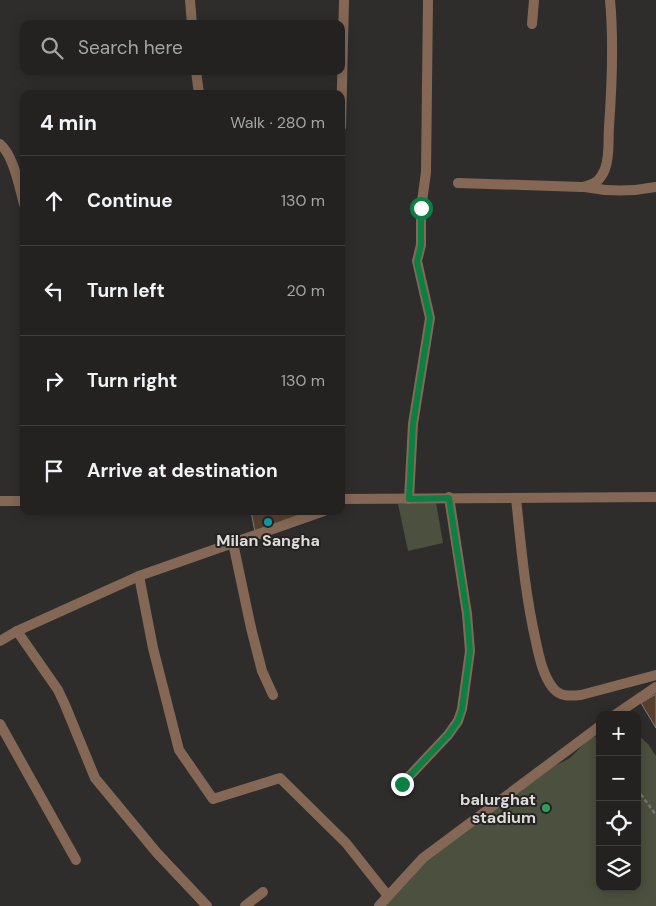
<!DOCTYPE html>
<html lang="en">
<head>
<meta charset="utf-8">
<style>
  :root { --surface:#232220; --page:#2b2a29; --text:#f1f3f6; --muted:#a3a4a5; --line:#403f3e }
  body { margin:0; font-family:"DM Sans",sans-serif; background:var(--page); color:var(--text) }
  .controls { position:absolute; right:15px; bottom:15px; display:grid; overflow:hidden; border-radius:10px; box-shadow:0 2px 12px #0003 }
  .controls button { width:45px; height:45px; display:grid; place-items:center; padding:0; border:0; border-bottom:1px solid var(--line); background:var(--surface); color:var(--text); font:25px sans-serif }
  .stop { position:absolute; width:15px; height:15px; margin:-11px; border:4px solid #0b8043; border-radius:50%; background:#fff }
  .stop.end { background:#0b8043; border-color:#fff; box-shadow:0 1px 5px #0008 }
  .list { margin:0; padding:0; list-style:none }
  h2 { display:flex; justify-content:space-between; align-items:center; height:65px; margin:0; padding:0 20px; font-size:21px }
  h2 small { font-size:16px; font-weight:400; color:var(--muted) }
  .list li { display:grid; grid-template-columns:32px 1fr auto; gap:15px; align-items:center; box-sizing:border-box; height:90px; padding:0 20px; border-top:1px solid var(--line) }
  .list b { display:block; font-size:19px; white-space:nowrap }
  .list em { font-size:16px; font-style:normal; color:var(--muted) }
  .icon { flex:none; width:28px; height:28px; fill:none; stroke:currentColor; stroke-width:2; stroke-linecap:round; stroke-linejoin:round }
  .map { position:relative; flex:none; width:656px; height:906px; overflow:hidden }
  .search { position:absolute; background:var(--surface); box-shadow:0 2px 12px #0003; left:20px; top:20px; width:325px; height:55px; display:flex; align-items:center; gap:12px; box-sizing:border-box; padding:0 18px; border-radius:10px; color:var(--muted); font-size:19px }
  .panel { position:absolute; background:var(--surface); box-shadow:0 2px 12px #0003; left:20px; top:90px; width:325px; height:425px; border-radius:10px }
  .map>svg:first-child { display:block }
  .green { fill:#4c503e }
  .building { fill:#56402d; stroke:#807e7b }
  .lines { fill:none; stroke-linecap:round; stroke-linejoin:round }
  .path { stroke:#757472; stroke-width:2.5; stroke-dasharray:4 2.5; stroke-linecap:butt }
  .minor { stroke:#846855; stroke-width:10 }
  .route { stroke:#0b8043; stroke-width:6 }
  .culture-dot { fill:#0f9aa8; stroke:#252321; stroke-width:2 }
  .leisure-dot { fill:#2e9e5b; stroke:#252321; stroke-width:2 }
  .labels { text-anchor:middle; stroke-width:4; stroke-linejoin:round; paint-order:stroke }
  .poi-label { font-size:16px; font-weight:bold; fill:#dddcda; stroke:#252321 }
</style>
</head>
<body>
<div class="map">
<svg width="656" height="906" viewBox="0 0 656 906">
  <rect width="100%" height="100%" fill="#2f2d2b"/>
  <g class="green">
    <path d="M436,502L443,543L408,551L398,504Z"/>
    <path d="M637,734L648,744L656,756V906H380L443,843L541,773L570,758L589,739L600,735V887H637Z"/>
  </g>
  <g class="building">
    <path d="M251,511H311L255,532Z"/>
    <path d="M656,694V728L641,703Z"/>
  </g>
  <g class="lines">
    <path class="path" d="M637,789L656,815"/>
    <g class="minor">
      <path d="M190,0L192,24"/>
      <path d="M532,24L534,0"/>
      <path d="M196,71L199,94"/>
      <path d="M341,127L344,0"/>
      <path d="M0,144C14,156 19,187 24,204"/>
      <path d="M458,183L582,187C595,184 600,181 605,169C610,156 608,140 609,127C612,85 614,42 610,0"/>
      <path d="M585,187C610,192 631,192 656,187"/>
      <path d="M516,498C521,546 525,594 536,642C539,656 543,676 553,688C560,697 570,696 581,695L656,675"/>
      <path d="M341,499L656,497"/>
      <path d="M409,499L413,424L430,318L417,261L421,245V209L426,172L428,0"/>
      <path d="M0,501H24"/>
      <path d="M233,543L251,628L262,671L273,695"/>
      <path d="M139,576L153,648L179,750L213,799L280,778L346,843L388,896"/>
      <path d="M17,631L58,690L65,705L95,778L157,853L207,906"/>
      <path d="M0,641L17,631L139,576L324,511"/>
      <path d="M615,715L656,687"/>
      <path d="M0,724L76,860"/>
      <path d="M402,784L448,735L458,721L462,709L470,651L467,614L449,497"/>
      <path d="M245,906L263,892"/>
      <path d="M379,906L423,858L600,726"/>
    </g>
  </g>
  <g class="lines">
    <path class="route" d="M402,784L448,735L458,721L462,709L470,651L467,614L449,498L409,499L413,424L430,318L417,262L421,245V208"/>
  </g>
  <circle class="culture-dot" cx="268" cy="522" r="5"/>
  <circle class="leisure-dot" cx="546" cy="808" r="5"/>
  <g class="labels">
    <g class="poi-label">
      <text x="268" y="546">Milan Sangha</text>
      <text x="536" y="805" text-anchor="end">balurghat<tspan x="536" dy="18">stadium</tspan></text>
    </g>
  </g>
</svg>
<div class="controls">
<button>+</button>
<button>−</button>
<button><svg class="icon" aria-label="locate" viewBox="0 0 24 24"><circle cx="12" cy="12" r="6"/><path d="M12 2v4M12 18v4M2 12h4M18 12h4"/></svg></button>
<button><svg class="icon" aria-label="layers" viewBox="0 0 24 24"><path d="M12 4l9 5-9 5-9-5zM3 14l9 5 9-5"/></svg></button>
</div>
<div class="stop" style="left:421px;top:208px"></div>
<div class="stop end" style="left:402px;top:784px"></div>
<div class="search"><svg class="icon" aria-label="search" viewBox="0 0 24 24"><circle cx="10" cy="10" r="6"/><path d="M15 15l6 6"/></svg>Search here</div>
<section class="panel">
<h2>4 min<small>Walk · 280 m</small></h2>
<ul class="list">
<li><svg class="icon" aria-label="ahead" viewBox="0 0 24 24"><path d="M12 20V5M6 11l6-6 6 6"/></svg><div><b>Continue</b></div><em>130 m</em></li>
<li><svg class="icon" aria-label="left" viewBox="0 0 24 24"><path d="M17 20v-9H6M10 6l-5 5 5 5"/></svg><div><b>Turn left</b></div><em>20 m</em></li>
<li><svg class="icon" aria-label="right" viewBox="0 0 24 24"><path d="M7 20v-9h11M14 6l5 5-5 5"/></svg><div><b>Turn right</b></div><em>130 m</em></li>
<li><svg class="icon" aria-label="arrive" viewBox="0 0 24 24"><path d="M6 21V4h12l-3 4 3 4H6"/></svg><div><b>Arrive at destination</b></div></li>
</ul>
</section>
</div>
</body>
</html>
